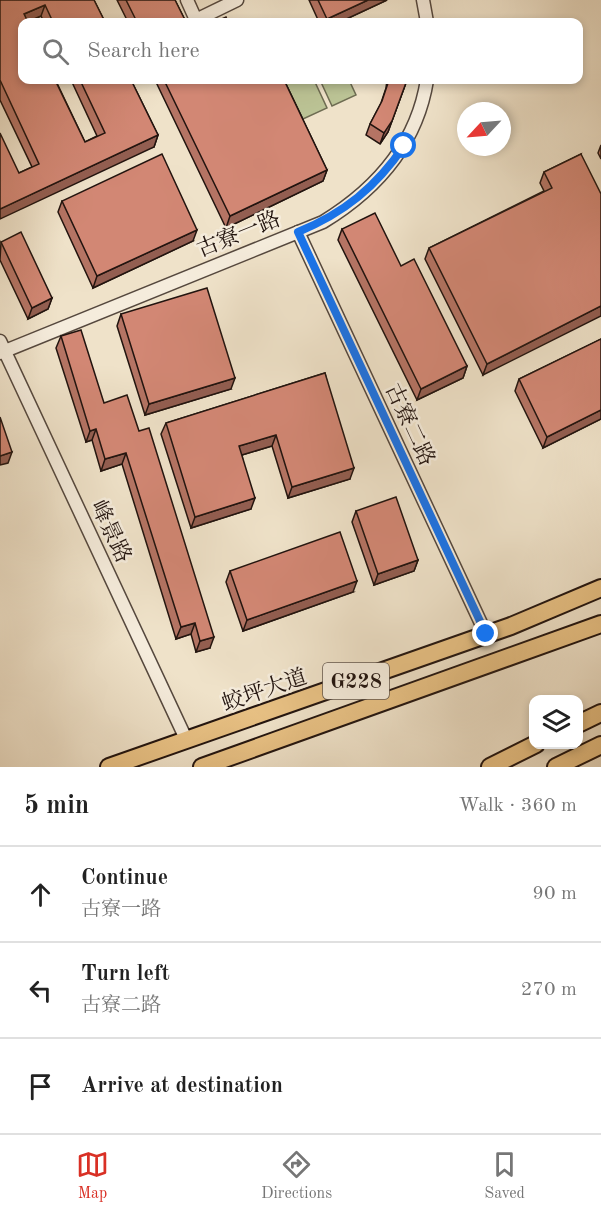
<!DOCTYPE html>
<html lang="en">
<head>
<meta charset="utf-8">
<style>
  :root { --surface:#fff; --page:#f2f2f2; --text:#222; --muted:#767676; --line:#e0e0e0; --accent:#d93025 }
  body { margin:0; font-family:"Old Standard TT","Noto Serif SC",serif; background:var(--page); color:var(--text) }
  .controls { position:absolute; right:18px; bottom:18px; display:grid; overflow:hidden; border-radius:12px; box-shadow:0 3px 9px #0003 }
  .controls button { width:54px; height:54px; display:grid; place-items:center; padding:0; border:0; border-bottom:2px solid var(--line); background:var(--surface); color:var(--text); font:30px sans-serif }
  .compass { position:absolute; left:457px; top:102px; width:54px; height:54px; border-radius:50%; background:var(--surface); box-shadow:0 3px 9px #0003; rotate:244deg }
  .stop { position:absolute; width:18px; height:18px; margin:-14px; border:4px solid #1a73e8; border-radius:50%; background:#fff }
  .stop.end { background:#1a73e8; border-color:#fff; box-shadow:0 2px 6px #0008 }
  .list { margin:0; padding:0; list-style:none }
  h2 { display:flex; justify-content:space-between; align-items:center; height:78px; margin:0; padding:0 24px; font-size:26px }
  h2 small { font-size:20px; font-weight:400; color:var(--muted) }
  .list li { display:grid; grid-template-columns:39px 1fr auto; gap:18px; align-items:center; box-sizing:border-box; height:96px; padding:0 24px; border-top:2px solid var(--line) }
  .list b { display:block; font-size:22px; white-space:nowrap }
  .list p { margin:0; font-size:20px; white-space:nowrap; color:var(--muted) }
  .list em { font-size:20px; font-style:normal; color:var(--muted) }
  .icon { flex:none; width:33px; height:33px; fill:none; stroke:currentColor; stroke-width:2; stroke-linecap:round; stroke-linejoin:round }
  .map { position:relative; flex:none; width:601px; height:767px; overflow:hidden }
  .search { position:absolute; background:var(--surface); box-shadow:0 3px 9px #0003; left:18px; right:18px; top:18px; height:66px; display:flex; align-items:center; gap:15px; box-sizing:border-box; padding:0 21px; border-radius:12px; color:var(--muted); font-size:22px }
  .sheet { height:366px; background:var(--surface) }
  nav { display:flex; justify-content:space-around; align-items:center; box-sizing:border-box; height:84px; border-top:2px solid var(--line); background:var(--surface); font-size:16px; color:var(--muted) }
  nav a { display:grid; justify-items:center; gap:3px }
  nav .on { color:var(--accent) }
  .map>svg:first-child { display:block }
  .green { fill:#bbc395; stroke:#6e6c52; stroke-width:1.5 }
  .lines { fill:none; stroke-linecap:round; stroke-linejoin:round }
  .minor-casing { stroke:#55483e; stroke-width:15 }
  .highway-casing { stroke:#22140f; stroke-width:20 }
  .minor { stroke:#f5ecdc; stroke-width:12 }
  .highway { stroke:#e8c184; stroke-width:16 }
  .wall { fill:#b57464; stroke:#22140f; stroke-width:1.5 }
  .shaded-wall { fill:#935e51; stroke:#22140f; stroke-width:1.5 }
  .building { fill:#d28774; stroke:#22140f; stroke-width:1.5 }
  .route { stroke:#1a73e8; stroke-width:8 }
  .labels { text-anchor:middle; stroke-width:5; stroke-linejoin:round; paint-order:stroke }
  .shield { fill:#f5ecdc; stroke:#61554c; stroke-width:1.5 }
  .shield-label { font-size:21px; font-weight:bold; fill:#22140f }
  .street-label { font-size:22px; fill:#22140f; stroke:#f5ecdc }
</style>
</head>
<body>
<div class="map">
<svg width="601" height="767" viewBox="0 0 601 767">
  <rect width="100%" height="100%" fill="#efe2c9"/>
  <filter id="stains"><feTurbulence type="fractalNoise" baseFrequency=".00333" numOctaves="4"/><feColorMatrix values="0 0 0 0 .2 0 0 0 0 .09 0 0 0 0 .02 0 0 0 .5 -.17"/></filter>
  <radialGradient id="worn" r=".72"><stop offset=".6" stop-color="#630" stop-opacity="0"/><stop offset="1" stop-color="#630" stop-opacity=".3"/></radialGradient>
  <g class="green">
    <path d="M284,80H314L327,108L303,119Z"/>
    <path d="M320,80H349L356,95L332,106Z"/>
  </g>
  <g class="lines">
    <defs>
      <g id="minor">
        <path d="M187,0L196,20L237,0"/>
        <path d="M423,0L427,22"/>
        <path d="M298,232L486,634"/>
        <path d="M0,341L186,739"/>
        <path d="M0,353L323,222C377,189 417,143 427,80"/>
      </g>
      <g id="highway">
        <path d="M578,724L601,713"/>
        <path d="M109,767L511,626L601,588"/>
        <path d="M202,767L601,624"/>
        <path d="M490,767L536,744"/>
        <path d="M556,767L601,745"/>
      </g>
    </defs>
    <use href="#minor" class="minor-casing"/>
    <use href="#highway" class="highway-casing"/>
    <use href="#minor" class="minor"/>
    <use href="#highway" class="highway"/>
  </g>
  <g class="wall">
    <path d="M0,0H94L105,22H44L41,16L28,22L85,142L97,136L71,80H131L158,135L154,147L19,173L32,167L0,100Z"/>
    <path d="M117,0H175L186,22H128Z"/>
    <path d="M309,0H387L340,22H319Z"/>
    <path d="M155,80H284L327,170L323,181L226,228Z"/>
    <path d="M387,80H407L388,132L380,144L366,135L370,124L381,103L386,88Z"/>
    <path d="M601,145V159L598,153Z"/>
    <path d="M581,154L483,375L425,259L429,248L544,191L540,183L544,172Z"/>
    <path d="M62,201L193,241L93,288L58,212Z"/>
    <path d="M342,229L401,266L467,366L463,378L417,400L338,240Z"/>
    <path d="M1,242L52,298L48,309L28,319L0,260Z"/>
    <path d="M121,314L231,389L145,415L117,326Z"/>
    <path d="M61,336L104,403L139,431L210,648L196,652L191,634L176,639L122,464L101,471L92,440L86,442L56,348Z"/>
    <path d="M601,339V419L543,448L515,391L519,379Z"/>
    <path d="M325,373L350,479L288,498L272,446L242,455L251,509L191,528L161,434L166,423Z"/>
    <path d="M356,511L418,560L414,571L374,585L352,522Z"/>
    <path d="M230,571L353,592L243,631L226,582Z"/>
  </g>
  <g class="shaded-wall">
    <path d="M368,0H387L340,22H326L327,19Z"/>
    <path d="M45,5L41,16L27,22L24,14Z"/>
    <path d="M407,80L388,132L380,144L384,133Z"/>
    <path d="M158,135L154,147L0,219V209Z"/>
    <path d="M327,170L323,181L226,228L230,216Z"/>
    <path d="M197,230L193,241L93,288L97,276Z"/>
    <path d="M52,298L48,309L28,319L32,308Z"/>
    <path d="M601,306V316L483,375L487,364Z"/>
    <path d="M467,366L463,378L417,400L421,389Z"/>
    <path d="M235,378L231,389L145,415L149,404Z"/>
    <path d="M601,410V419L543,448L547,437Z"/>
    <path d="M96,429L92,440L86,442L90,431Z"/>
    <path d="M276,435L272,446L235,457L239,446Z"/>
    <path d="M12,452L8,463L0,465V456Z"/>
    <path d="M126,453L122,464L101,471L105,459Z"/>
    <path d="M354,468L350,479L288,498L292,487Z"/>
    <path d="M255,498L251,509L191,528L195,517Z"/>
    <path d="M418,560L414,571L374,585L378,574Z"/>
    <path d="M357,581L353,592L243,631L247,620Z"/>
    <path d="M195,623L191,634L176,639L181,627Z"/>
    <path d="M214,637L210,648L196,652L200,641Z"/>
  </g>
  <g class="building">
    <path d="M0,0H94L105,22H53L45,5L24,14L28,22H22V80H55L85,142L105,133L80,80H131L158,135L0,209V133L19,173L39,164L0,80Z"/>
    <path d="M126,0H175L186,22H137Z"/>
    <path d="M318,0H368L327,19Z"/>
    <path d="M226,17L228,22H215Z"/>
    <path d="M164,80H284L327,170L230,216Z"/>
    <path d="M389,80H407L392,121L384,133L370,124L382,101Z"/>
    <path d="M162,154L197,230L97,276L62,201Z"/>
    <path d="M581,154L601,194V306L487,364L429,248L552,188L544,172Z"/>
    <path d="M375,213L401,266L414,259L467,366L421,389L342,229Z"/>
    <path d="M21,232L52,298L32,308L1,242Z"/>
    <path d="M207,288L235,378L149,404L121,314Z"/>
    <path d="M81,330L104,403L127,395L139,431L149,428L214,637L200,641L195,623L181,627L126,453L105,459L96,429L90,431L61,336Z"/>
    <path d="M601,339V410L547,437L519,379Z"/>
    <path d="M325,373L354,468L292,487L276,435L239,446L255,498L195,517L166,423Z"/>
    <path d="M0,417L12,452L0,456Z"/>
    <path d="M396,497L418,560L378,574L356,511Z"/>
    <path d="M340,532L357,581L247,620L230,571Z"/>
  </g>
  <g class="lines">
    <path class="route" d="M404,146C376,187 344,213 298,232L486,634"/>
  </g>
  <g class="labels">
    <rect class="shield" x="323" y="663" width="66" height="36" rx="4.5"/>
    <g class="shield-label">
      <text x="356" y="688">G228</text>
    </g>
    <g class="street-label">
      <text transform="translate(238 233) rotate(-22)" y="8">古寮一路</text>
      <text transform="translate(411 424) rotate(65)" y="8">古寮二路</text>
      <text transform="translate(112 531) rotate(65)" y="8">峰景路</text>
      <text transform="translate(264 689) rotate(-19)" y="8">蛟坪大道</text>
    </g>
  </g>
  <rect width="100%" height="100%" filter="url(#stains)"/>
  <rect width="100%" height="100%" fill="url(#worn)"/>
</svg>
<div class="controls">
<button><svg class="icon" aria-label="layers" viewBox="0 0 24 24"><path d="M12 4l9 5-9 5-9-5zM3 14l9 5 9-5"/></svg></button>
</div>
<svg class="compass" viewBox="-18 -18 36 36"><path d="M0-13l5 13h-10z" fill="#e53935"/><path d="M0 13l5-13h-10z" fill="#767676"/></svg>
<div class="stop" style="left:404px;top:146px"></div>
<div class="stop end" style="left:486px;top:634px"></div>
<div class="search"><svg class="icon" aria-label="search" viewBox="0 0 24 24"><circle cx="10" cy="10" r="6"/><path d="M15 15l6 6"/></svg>Search here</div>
</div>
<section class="sheet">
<h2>5 min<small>Walk · 360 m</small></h2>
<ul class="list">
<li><svg class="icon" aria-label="ahead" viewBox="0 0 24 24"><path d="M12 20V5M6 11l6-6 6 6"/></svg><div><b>Continue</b><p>古寮一路</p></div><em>90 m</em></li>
<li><svg class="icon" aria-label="left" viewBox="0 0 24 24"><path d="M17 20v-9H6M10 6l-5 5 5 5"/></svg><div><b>Turn left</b><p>古寮二路</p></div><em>270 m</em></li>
<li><svg class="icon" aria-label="arrive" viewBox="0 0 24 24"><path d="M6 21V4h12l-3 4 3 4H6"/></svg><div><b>Arrive at destination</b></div></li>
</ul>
</section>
<nav>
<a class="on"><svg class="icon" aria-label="map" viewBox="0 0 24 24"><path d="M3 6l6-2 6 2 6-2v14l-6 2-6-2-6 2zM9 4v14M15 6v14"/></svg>Map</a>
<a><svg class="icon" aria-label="directions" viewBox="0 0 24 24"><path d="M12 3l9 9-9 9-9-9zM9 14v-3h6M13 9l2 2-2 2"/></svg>Directions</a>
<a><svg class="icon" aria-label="saved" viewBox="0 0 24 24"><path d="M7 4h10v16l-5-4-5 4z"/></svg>Saved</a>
</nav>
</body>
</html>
